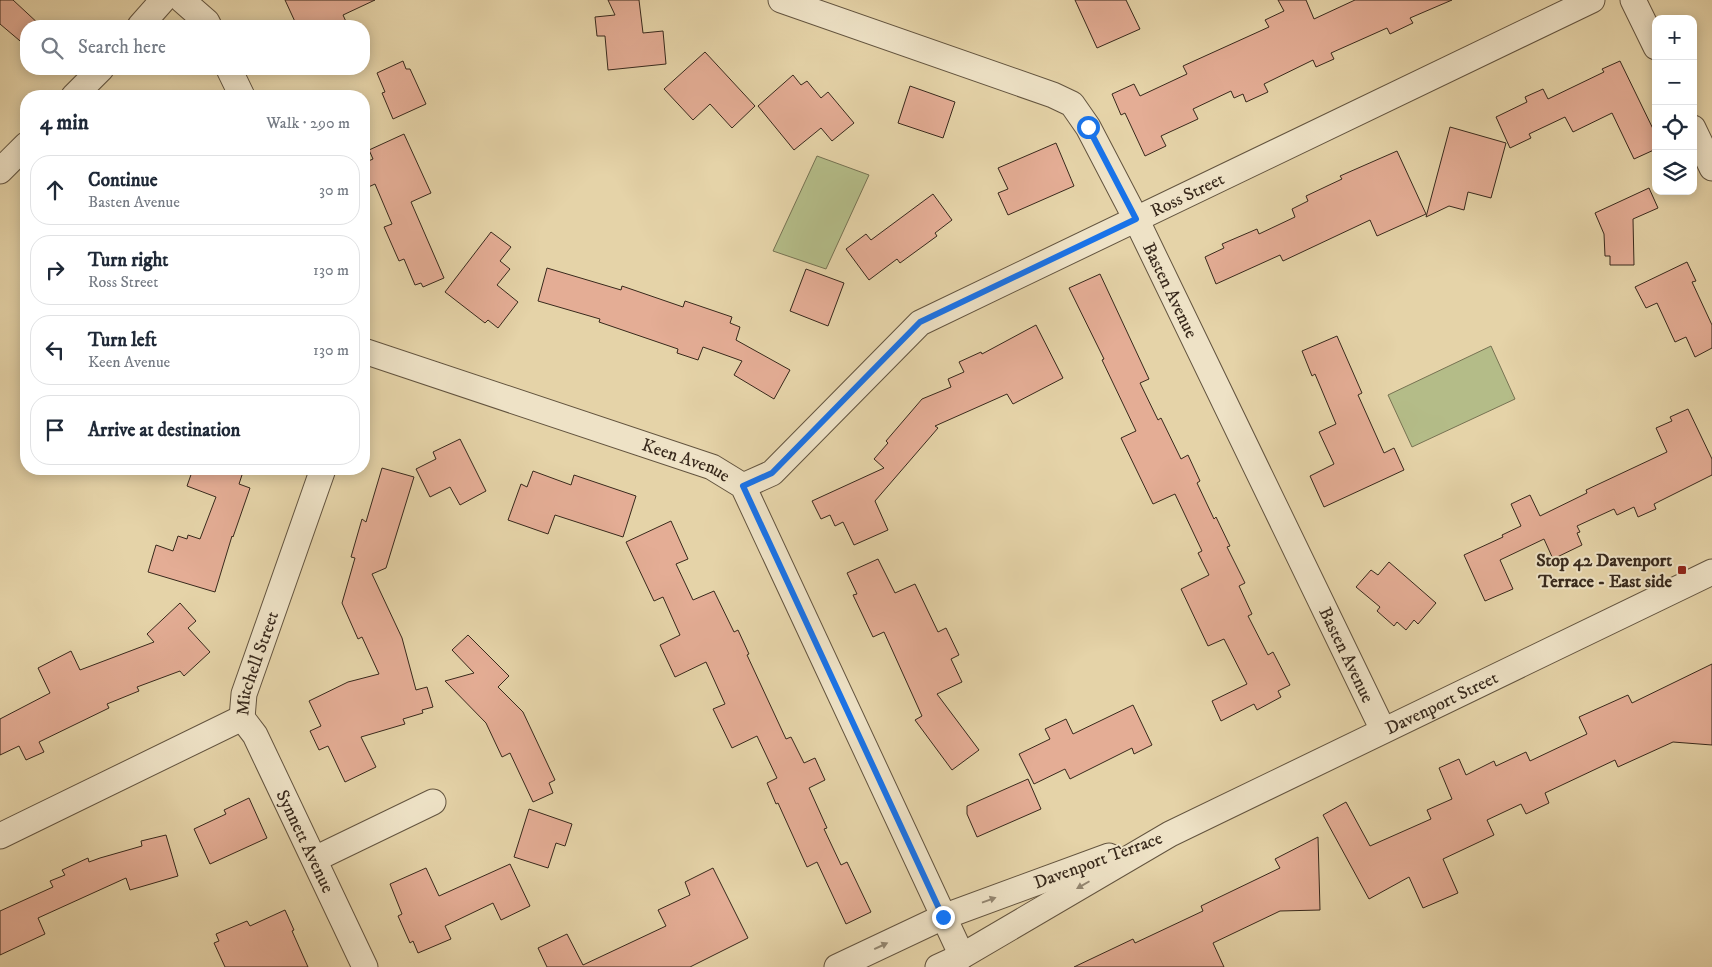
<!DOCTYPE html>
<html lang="en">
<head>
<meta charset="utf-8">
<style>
  :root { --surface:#fff; --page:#f2f2f3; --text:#1f2937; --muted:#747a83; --line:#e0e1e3 }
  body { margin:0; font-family:"IM FELL DW Pica",serif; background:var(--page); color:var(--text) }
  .controls { position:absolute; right:15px; top:15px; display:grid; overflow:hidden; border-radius:10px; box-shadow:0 2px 12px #0003 }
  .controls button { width:45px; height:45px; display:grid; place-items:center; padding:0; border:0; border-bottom:1px solid var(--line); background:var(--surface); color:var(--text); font:25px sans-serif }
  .stop { position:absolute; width:15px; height:15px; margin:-11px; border:4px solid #1a73e8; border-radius:50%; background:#fff }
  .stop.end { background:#1a73e8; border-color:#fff; box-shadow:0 1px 5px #0008 }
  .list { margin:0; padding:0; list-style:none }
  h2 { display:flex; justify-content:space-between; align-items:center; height:65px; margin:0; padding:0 20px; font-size:21px }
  h2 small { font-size:16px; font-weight:400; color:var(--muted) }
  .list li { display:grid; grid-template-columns:32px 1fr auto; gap:15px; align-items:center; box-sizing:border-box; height:70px; margin:0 10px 10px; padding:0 10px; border:1px solid var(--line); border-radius:20px }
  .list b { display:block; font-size:19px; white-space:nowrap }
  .list p { margin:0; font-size:16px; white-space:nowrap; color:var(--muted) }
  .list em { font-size:16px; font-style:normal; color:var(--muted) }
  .icon { flex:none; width:28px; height:28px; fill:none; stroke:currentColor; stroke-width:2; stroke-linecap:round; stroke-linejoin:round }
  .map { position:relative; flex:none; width:1712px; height:967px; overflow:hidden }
  .search { position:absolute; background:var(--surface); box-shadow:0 2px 12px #0003; left:20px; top:20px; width:350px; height:55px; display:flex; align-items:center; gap:12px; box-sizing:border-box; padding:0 18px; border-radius:20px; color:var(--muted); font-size:19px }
  .panel { position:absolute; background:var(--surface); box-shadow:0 2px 12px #0003; left:20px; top:90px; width:350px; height:385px; border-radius:20px }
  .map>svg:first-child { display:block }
  .green { fill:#b4bc88; stroke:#767252 }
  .building { fill:#e4ad95; stroke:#38291c }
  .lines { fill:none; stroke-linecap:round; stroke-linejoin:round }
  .street-casing { stroke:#63543f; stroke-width:27 }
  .street { stroke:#eee2c6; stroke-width:25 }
  .oneway { fill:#938671 }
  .route { stroke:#1a73e8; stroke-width:6 }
  .poi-dot { fill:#8f2418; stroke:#eee2c6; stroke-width:2 }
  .labels { text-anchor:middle; stroke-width:4; stroke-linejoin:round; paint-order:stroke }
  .street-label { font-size:18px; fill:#38291c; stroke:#eee2c6 }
  .poi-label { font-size:18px; font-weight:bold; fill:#38291c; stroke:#eee2c6; text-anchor:end }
</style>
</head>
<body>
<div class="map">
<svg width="1712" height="967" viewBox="0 0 1712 967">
  <rect width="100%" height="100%" fill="#e5d3a8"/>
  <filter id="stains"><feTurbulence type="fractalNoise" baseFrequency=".004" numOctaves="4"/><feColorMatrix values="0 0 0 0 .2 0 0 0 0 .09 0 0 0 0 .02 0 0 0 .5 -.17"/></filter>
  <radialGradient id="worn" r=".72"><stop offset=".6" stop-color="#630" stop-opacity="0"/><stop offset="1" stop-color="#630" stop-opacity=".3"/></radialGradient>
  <g class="green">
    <path d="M817,156L869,175L826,269L773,251Z"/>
    <path d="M1491,346L1515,399L1412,447L1388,395Z"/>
  </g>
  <g class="building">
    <path d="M0,0H13L41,26H26V46L0,24Z"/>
    <path d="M285,0H375L343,15L348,26H297Z"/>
    <path d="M608,0H639L643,33L663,31L666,64L608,70L605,36H597L595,17L615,15Z"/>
    <path d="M1075,0H1126L1140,29L1097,48Z"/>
    <path d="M1278,0H1306L1314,19L1355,0H1452L1410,18L1413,23L1390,34L1387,28L1331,53L1334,59L1316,67L1313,60L1264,84L1268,92L1246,102L1243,94L1234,98L1231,91L1193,109L1198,119L1161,136L1166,146L1145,156L1125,113L1121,115L1112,94L1134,84L1140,96L1187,74L1183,66L1269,27L1265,20L1284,11Z"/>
    <path d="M705,52L755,106L732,128L710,104L693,120L664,89Z"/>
    <path d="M403,61L406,69H410L426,104L393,119L382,93L385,92L377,73Z"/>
    <path d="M1620,61L1656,135V149L1634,159L1612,113L1573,132L1565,117L1529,134L1531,138L1510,148L1496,117L1527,102L1525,97L1543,89L1548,99L1604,72L1602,69Z"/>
    <path d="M793,75L801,85L807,81L821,98L828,92L854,123L832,141L821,128L794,150L758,106Z"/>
    <path d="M910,86L955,102L943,138L898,123Z"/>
    <path d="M1450,127L1506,143L1491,198L1468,192L1464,210L1449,206L1426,217Z"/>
    <path d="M404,134L431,193L411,202L444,278L423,287L421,283L415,285L404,259L399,261L384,227L392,224L375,184L364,189V163L373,159L369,150Z"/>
    <path d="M1056,143L1074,186L1008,215L998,193L1008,189L998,168Z"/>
    <path d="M1397,151L1426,214L1377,236L1370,220L1283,261L1280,255L1216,284L1205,257L1224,248L1222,244L1257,229L1259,234L1295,217L1292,209L1308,201L1306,196L1342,179L1340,176Z"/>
    <path d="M1649,188L1658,208L1633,219L1634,265H1610V256H1605L1604,234L1595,213Z"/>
    <path d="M933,194L952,220L935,233L937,236L900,263L897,259L869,280L846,249L866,234L871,240Z"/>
    <path d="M491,232L511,247L500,261L510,269L497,285L518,302L498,328L488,320L485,323L445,292Z"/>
    <path d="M1687,262L1696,281L1692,282L1712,325V348L1695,357L1686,337L1675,342L1657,303L1646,308L1635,287Z"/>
    <path d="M547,268L621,290L622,286L683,307L685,301L732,317L730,323L740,327L736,340L790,370L774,399L734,375L742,361L703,347L698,360L677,353L678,349L599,322L600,319L538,301Z"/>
    <path d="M806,269L844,283L828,326L790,311Z"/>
    <path d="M1100,274L1149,379L1140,383L1158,420L1161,418L1181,459L1188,455L1200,481L1197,483L1214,519L1216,517L1230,546L1227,547L1245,583L1239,586L1252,614L1248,616L1268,655L1273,652L1290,685L1278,691L1281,697L1257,710L1254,704L1221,721L1212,701L1247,684L1224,639L1208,646L1181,589L1209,575L1198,553L1202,551L1175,494L1153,504L1121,438L1136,431L1102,360L1104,359L1069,288Z"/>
    <path d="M1036,325L1063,378L1013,404L1007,394L935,426L938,428L875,501L888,530L854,545L843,522L835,526L830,515L821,519L812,501L884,468L874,459L888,443L886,441L922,399L951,387L948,379L964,372L959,362L981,352L982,354Z"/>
    <path d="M1337,336L1362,393L1358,395L1384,453L1394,448L1404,470L1324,507L1310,476L1334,464L1319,432L1336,424L1315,374L1312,376L1302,351Z"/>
    <path d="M1688,409L1712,459V475L1654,504L1656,509L1638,517L1634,507L1617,515L1614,509L1577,526L1580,532L1577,533L1582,545L1553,559L1544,539L1500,560L1513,589L1485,601L1464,555L1503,537L1502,535L1521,526L1511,504L1530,495L1540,516L1587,493L1586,490L1667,452L1656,428L1672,421L1670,417Z"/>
    <path d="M460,439L486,491L460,505L450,487L430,497L416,469L436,459L433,452Z"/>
    <path d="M382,468L414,477L386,568L372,574L402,638L416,690L427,687L433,707L422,710L423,713L403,719L405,724L361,737L376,767L345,782L328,746L319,750L310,731L321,726L309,701L348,682L379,674L362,637L358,639L342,603L355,558L351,557L362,519L366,522Z"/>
    <path d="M193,469H244L239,484L250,488L233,537L232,536L215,592L148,572L156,545L173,551L178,536L187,539L188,535L200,539L216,497L187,486Z"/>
    <path d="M533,471L571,485L574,475L636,496L623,537L555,515L548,534L508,520L521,484L527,487Z"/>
    <path d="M671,521L688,559L676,564L693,600L714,591L734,632L738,630L749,654L747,655L786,739L791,737L804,763L815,758L825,780L809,788L827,828L824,829L841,865L847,862L871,912L846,924L817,862L807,867L778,803L776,804L767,783L777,778L757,736L732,748L713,709L725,704L706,662L675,677L660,645L680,635L663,597L654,601L626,542Z"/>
    <path d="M878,559L895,593L915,584L938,632L946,628L959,655L951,659L962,682L937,694L979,750L952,770L915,720L922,716L884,632L873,637L853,595L857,594L847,573Z"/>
    <path d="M1389,562L1436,603L1418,624L1414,620L1406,630L1397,622L1394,626L1377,611L1380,607L1356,587L1371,570L1378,575Z"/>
    <path d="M180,603L196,621L188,628L210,652L184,676L180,671L137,687L139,691L107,704L109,708L39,742L44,752L26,760L19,746L0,755V719L50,693L38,668L71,651L80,670L154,642L147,634Z"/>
    <path d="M468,635L509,676L498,687L523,712L555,780L549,783L553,793L533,802L510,753L502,757L486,723L445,681L474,673L452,650Z"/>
    <path d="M1712,664V745L1673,742L1618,767L1615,760L1545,793L1549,803L1526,814L1521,804L1487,820L1494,835L1443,859L1458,893L1423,908L1409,877L1369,899L1323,815L1346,802L1370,846L1431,819L1427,810L1452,799L1439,768L1459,759L1466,775L1494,761L1496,766L1526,752L1530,761L1587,734L1579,717L1628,695L1632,703Z"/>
    <path d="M1133,705L1152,745L1134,754L1132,748L1070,779L1065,769L1034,784L1019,754L1050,739L1045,729L1066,719L1073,734Z"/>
    <path d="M1028,779L1041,809L977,837L967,814V806Z"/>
    <path d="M249,798L267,838L210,864L194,829L226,814L224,810Z"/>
    <path d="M529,809L572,824L565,846L556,843L548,868L514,857Z"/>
    <path d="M166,835L178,876L130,890L126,878L38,918L45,934L0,955V911L53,887L50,881L65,875L62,870L88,858L89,862L100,858L142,846L141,841Z"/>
    <path d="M1318,837L1320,910L1280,911L1213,943L1224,967H1074L1133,939L1135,943L1203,911L1201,906L1280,868L1275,859Z"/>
    <path d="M510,864L530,906L501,920L493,903L445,926L451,939L418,953L413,941L410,943L398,916L402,914L390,884L426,868L439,896Z"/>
    <path d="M713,868L748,938L690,967H547L538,948L567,934L583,965L666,926L658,910L690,895L685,882Z"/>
    <path d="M285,910L294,930L292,931L308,967H225L214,943L219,941L216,934L247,921L250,926Z"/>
  </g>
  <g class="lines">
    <defs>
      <g id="street">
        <path d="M182,0L207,22L209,26"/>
        <path id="s1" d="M781,0L1053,95L1072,104L1088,127L1136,219L1383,730"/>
        <path d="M1633,0L1656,47"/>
        <path d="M140,26L163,0"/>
        <path d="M229,69L242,96"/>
        <path d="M74,96L101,69"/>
        <path d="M1693,128L1712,168"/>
        <path d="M0,171L26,145"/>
        <path id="s2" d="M364,351L712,467L743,486L962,956"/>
        <path id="s3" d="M743,486L772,473L920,323L1592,0"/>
        <path id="s4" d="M242,718L255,735L365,967"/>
        <path id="s5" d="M0,836L242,718L244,694L323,469"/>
        <path d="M315,859L433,802"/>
        <path d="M837,967L943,917L1109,856"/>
        <path id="s6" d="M938,967L962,956L1170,834L1712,572"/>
      </g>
    </defs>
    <use href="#street" class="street-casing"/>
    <use href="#street" class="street"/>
  </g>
  <defs><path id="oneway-solid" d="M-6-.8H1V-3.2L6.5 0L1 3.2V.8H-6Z" transform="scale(1.25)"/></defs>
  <g class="oneway">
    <use href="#oneway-solid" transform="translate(1083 885) rotate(150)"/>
    <use href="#oneway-solid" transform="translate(989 900) rotate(-20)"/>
    <use href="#oneway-solid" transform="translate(881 946) rotate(-25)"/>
  </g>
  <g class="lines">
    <path class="route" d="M943,917L743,486L772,473L920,322L1136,219L1088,127"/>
  </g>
  <rect class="poi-dot" x="1677" y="565" width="10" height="10" rx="2.5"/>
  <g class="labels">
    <g class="street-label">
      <text dy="6" stroke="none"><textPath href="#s3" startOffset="539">Ross Street</textPath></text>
      <text dy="6" stroke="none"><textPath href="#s1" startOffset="520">Basten Avenue</textPath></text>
      <text dy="6" stroke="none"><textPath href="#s2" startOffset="340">Keen Avenue</textPath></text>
      <text dy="6" stroke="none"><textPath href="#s1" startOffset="925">Basten Avenue</textPath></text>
      <text dy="6" stroke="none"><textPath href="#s5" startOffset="326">Mitchell Street</textPath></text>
      <text dy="6" stroke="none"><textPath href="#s6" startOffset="569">Davenport Street</textPath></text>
      <text dy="6" stroke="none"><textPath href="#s4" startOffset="139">Synnett Avenue</textPath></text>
      <text transform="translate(1098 860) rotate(-20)" y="6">Davenport Terrace</text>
    </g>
    <g class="poi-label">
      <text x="1672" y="566">Stop 42 Davenport<tspan x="1672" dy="21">Terrace - East side</tspan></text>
    </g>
  </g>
  <rect width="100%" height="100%" filter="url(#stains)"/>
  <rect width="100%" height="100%" fill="url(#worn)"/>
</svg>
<div class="controls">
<button>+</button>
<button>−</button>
<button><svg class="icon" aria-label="locate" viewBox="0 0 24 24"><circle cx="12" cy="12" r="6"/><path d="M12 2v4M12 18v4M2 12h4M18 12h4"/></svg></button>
<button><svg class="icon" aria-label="layers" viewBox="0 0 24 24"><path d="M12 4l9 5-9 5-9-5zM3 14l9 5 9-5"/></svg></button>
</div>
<div class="stop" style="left:1088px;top:127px"></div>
<div class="stop end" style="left:943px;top:917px"></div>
<div class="search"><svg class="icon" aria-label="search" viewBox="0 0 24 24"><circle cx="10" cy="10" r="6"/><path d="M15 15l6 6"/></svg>Search here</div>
<section class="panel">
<h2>4 min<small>Walk · 290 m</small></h2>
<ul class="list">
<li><svg class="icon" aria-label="ahead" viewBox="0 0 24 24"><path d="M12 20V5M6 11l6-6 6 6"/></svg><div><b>Continue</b><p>Basten Avenue</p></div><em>30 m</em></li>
<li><svg class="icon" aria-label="right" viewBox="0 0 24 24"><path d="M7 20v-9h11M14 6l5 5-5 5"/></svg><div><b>Turn right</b><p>Ross Street</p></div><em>130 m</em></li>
<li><svg class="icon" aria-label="left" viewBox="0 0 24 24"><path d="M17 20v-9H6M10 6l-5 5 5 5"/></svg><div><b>Turn left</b><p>Keen Avenue</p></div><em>130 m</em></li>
<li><svg class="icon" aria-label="arrive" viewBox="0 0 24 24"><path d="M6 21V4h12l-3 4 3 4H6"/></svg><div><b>Arrive at destination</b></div></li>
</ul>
</section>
</div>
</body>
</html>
